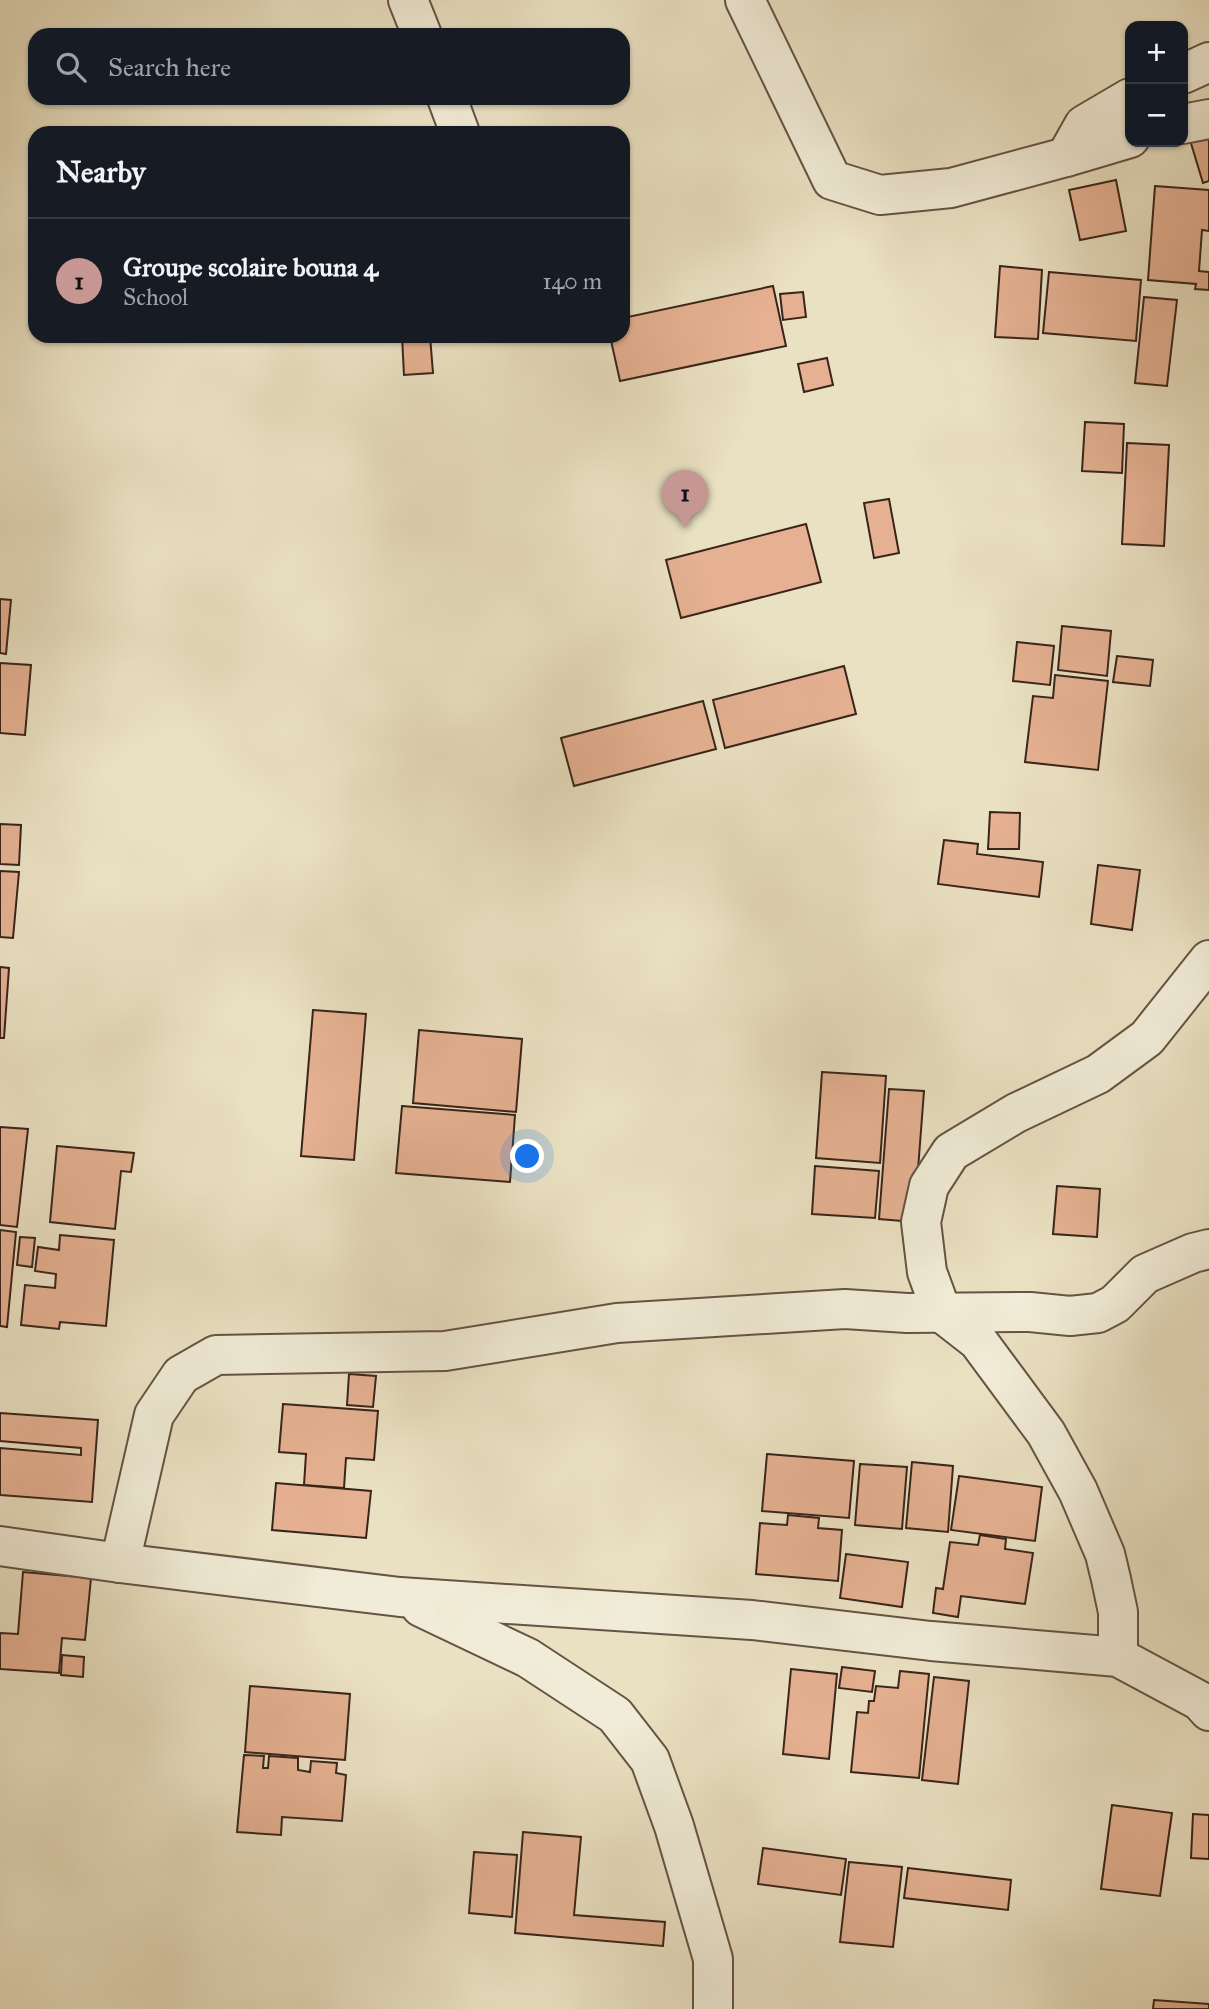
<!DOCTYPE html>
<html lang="en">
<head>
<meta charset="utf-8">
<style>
  :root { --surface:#171b24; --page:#242831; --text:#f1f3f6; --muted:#9ea1a6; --line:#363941; --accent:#c59692 }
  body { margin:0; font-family:"IM FELL Great Primer",serif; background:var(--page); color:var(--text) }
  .controls { position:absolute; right:21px; top:21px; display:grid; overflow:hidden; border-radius:14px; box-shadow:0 2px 5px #0004 }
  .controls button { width:63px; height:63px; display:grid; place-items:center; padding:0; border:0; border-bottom:2px solid var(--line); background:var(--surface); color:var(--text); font:35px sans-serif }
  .you { position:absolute; left:528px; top:1157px; width:24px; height:24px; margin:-18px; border:5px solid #fff; border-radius:50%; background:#1a73e8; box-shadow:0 0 0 10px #1a73e833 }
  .badge { display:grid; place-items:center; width:46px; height:46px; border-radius:50%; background:var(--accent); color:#111; font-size:23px; font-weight:700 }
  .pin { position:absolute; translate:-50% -58px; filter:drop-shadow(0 2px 4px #0008) }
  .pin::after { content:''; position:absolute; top:37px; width:24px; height:21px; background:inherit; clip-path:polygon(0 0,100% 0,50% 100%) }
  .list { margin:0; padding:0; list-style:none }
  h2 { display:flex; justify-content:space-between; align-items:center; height:91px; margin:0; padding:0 28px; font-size:30px }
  h2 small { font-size:23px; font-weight:400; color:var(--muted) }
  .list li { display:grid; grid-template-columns:46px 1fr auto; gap:21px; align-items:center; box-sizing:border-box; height:126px; padding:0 28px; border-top:2px solid var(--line) }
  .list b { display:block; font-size:26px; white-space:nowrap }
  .list p { margin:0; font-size:23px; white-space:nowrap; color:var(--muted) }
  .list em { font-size:23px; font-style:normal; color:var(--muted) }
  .icon { flex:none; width:38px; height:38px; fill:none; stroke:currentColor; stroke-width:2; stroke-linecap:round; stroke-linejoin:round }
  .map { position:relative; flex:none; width:1209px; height:2009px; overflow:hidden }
  .search { position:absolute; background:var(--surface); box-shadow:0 2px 5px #0004; left:28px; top:28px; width:602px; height:77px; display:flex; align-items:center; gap:18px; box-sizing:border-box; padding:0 24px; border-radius:21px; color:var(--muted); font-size:26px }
  .panel { position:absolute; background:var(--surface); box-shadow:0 2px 5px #0004; left:28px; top:126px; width:602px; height:217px; border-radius:21px }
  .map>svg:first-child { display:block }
  .building { fill:#e5b192; stroke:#39241a; stroke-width:2 }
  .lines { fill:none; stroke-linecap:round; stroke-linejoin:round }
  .minor-casing { stroke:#655344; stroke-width:42 }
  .minor { stroke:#f1ecd7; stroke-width:38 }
</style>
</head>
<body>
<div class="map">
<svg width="1209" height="2009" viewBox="0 0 1209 2009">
  <rect width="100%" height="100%" fill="#eae1c2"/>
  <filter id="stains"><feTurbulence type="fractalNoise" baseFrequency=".00286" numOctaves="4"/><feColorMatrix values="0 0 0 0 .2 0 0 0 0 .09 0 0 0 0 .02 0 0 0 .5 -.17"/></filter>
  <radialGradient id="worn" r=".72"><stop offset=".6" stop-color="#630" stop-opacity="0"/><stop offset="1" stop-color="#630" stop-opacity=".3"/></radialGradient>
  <g class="building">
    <path d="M1209,135V181L1203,183L1190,140Z"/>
    <path d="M1116,180L1126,231L1080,240L1069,190Z"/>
    <path d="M1155,186L1209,190V231L1202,230L1199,271L1209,272V290L1195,289L1196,284L1148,280Z"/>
    <path d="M1000,266L1042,270L1038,339L995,337Z"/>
    <path d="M1049,272L1141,280L1136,341L1043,333Z"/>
    <path d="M773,286L786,346L620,381L610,336H623V318Z"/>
    <path d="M803,292L806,317L783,320L780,294Z"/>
    <path d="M1144,297L1177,300L1167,386L1135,383Z"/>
    <path d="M402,336H430L433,373L404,375Z"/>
    <path d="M827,358L833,385L804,392L798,364Z"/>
    <path d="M1085,422L1124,424L1122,473L1082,471Z"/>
    <path d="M1127,443L1169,445L1164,546L1122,544Z"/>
    <path d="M889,499L899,553L874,558L864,503Z"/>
    <path d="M806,524L821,582L681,618L666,560Z"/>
    <path d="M0,599L11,600L6,654L0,653Z"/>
    <path d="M1062,626L1111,631L1107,676L1058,670Z"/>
    <path d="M1017,642L1054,646L1050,685L1013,681Z"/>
    <path d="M1117,656L1153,660L1150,686L1113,682Z"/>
    <path d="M0,663L31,665L25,735L0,733Z"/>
    <path d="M844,666L856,714L725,748L713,700Z"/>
    <path d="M1055,675L1108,681L1098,770L1025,762L1033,696L1053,698Z"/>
    <path d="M703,701L716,749L574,786L561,738Z"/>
    <path d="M990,812L1020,813L1019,849H988Z"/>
    <path d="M0,824L21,825L19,865L0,864Z"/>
    <path d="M944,840L978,844L977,854L1043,862L1039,897L938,884Z"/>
    <path d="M1098,865L1140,870L1132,930L1091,924Z"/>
    <path d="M0,871L19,872L13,938L0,937Z"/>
    <path d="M0,967L9,968L4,1038H0Z"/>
    <path d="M313,1010L366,1014L354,1160L301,1156Z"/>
    <path d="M419,1030L522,1039L516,1112L413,1103Z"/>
    <path d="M822,1072L886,1076L880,1163L816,1158Z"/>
    <path d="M889,1089L924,1091L914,1222L879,1219Z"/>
    <path d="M402,1106L515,1115L510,1182L396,1173Z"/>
    <path d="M0,1127L28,1129L17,1227L0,1225Z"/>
    <path d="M57,1146L134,1153L131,1172L121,1171L115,1229L50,1222Z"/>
    <path d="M815,1166L879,1171L875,1218L812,1214Z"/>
    <path d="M1057,1186L1100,1189L1097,1237L1053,1234Z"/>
    <path d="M0,1230L16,1232L7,1327L0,1326Z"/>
    <path d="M60,1235L114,1240L106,1326L60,1322L59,1329L21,1325L25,1285L55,1288L56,1274L35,1271L38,1247L59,1250Z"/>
    <path d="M20,1237L35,1238L32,1267L17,1265Z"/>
    <path d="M349,1374L376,1376L373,1407L347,1405Z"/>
    <path d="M283,1404L378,1411L374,1460L346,1458L344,1488L304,1485L306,1454L279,1452Z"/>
    <path d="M0,1413L98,1420L92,1502L0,1495V1448L81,1455V1448L0,1441Z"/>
    <path d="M767,1454L854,1461L849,1518L762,1511Z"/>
    <path d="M912,1462L953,1466L948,1532L906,1528Z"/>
    <path d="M860,1464L907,1467L902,1529L855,1525Z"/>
    <path d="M959,1476L1042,1487L1035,1541L951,1530Z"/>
    <path d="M276,1483L371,1491L366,1538L272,1530Z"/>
    <path d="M788,1515L819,1518L818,1528L842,1530L838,1581L756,1574L760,1523L787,1525Z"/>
    <path d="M980,1535L1006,1539L1005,1549L1033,1553L1025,1604L961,1596L958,1617L933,1613L936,1588L943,1589L950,1542L978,1545Z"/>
    <path d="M846,1554L908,1562L902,1607L840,1598Z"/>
    <path d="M23,1572L91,1578L85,1640L62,1638L59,1673L0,1669V1633L18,1634Z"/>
    <path d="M62,1655L84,1657L83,1677L61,1675Z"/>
    <path d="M842,1667L875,1671L872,1692L839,1688Z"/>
    <path d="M791,1669L837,1674L829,1759L783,1754Z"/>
    <path d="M900,1671L929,1674L919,1778L851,1772L857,1712L868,1713L869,1701H874L876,1686L898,1688Z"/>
    <path d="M934,1677L969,1681L958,1784L922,1780Z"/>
    <path d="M250,1686L350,1694L345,1760L245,1752Z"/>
    <path d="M244,1755L264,1756L263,1768H268L269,1756L298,1758V1770L310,1772L311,1761L337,1763L336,1773L346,1775L342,1821L282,1817L281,1835L237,1832Z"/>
    <path d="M1112,1805L1172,1813L1160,1896L1101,1889Z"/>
    <path d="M1193,1814L1209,1815V1859L1191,1858Z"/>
    <path d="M523,1832L581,1837L574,1915L665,1922L663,1946L515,1933Z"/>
    <path d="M763,1848L846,1859L841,1895L758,1884Z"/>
    <path d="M474,1852L517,1855L512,1917L469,1913Z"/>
    <path d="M849,1862L902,1867L893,1947L840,1942Z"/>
    <path d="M908,1868L1011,1880L1008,1910L904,1898Z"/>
    <path d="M1154,2000L1209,2004V2009H1153Z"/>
  </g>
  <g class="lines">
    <defs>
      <g id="minor">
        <path d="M408,0L422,35"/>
        <path d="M745,0L832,180L880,195L951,188L1066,157L1130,138"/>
        <path d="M1183,74L1209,62"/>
        <path d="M447,98L460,133"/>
        <path d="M1183,124L1209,119"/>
        <path d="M1066,157L1084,125L1130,98"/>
        <path d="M0,1546L120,1563L400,1597L752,1620L931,1641L1118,1657L1200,1701L1209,1711"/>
        <path d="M120,1563L154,1415L181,1375L216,1355L445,1351L617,1323L845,1309L907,1313L1030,1312L1070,1316L1098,1313L1115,1304L1145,1274L1193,1253L1209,1249"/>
        <path d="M421,1607L528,1658L615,1715L650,1760L674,1826L713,1959V2009"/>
        <path d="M1118,1657V1612L1111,1579L1105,1554L1078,1491L1046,1433L978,1341L942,1313L927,1272L921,1222L929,1186L951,1152L1016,1113L1098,1074L1147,1038L1209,960"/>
      </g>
    </defs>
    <use href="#minor" class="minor-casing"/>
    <use href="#minor" class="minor"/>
  </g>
  <rect width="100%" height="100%" filter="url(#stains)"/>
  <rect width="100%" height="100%" fill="url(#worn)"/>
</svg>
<div class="controls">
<button>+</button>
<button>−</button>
</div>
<div class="you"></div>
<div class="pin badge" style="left:685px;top:528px">1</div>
<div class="search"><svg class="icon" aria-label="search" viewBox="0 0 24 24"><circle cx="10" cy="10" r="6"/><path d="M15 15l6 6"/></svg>Search here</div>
<section class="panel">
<h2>Nearby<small></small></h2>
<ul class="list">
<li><span class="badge">1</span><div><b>Groupe scolaire bouna 4</b><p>School</p></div><em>140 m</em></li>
</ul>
</section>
</div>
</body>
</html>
